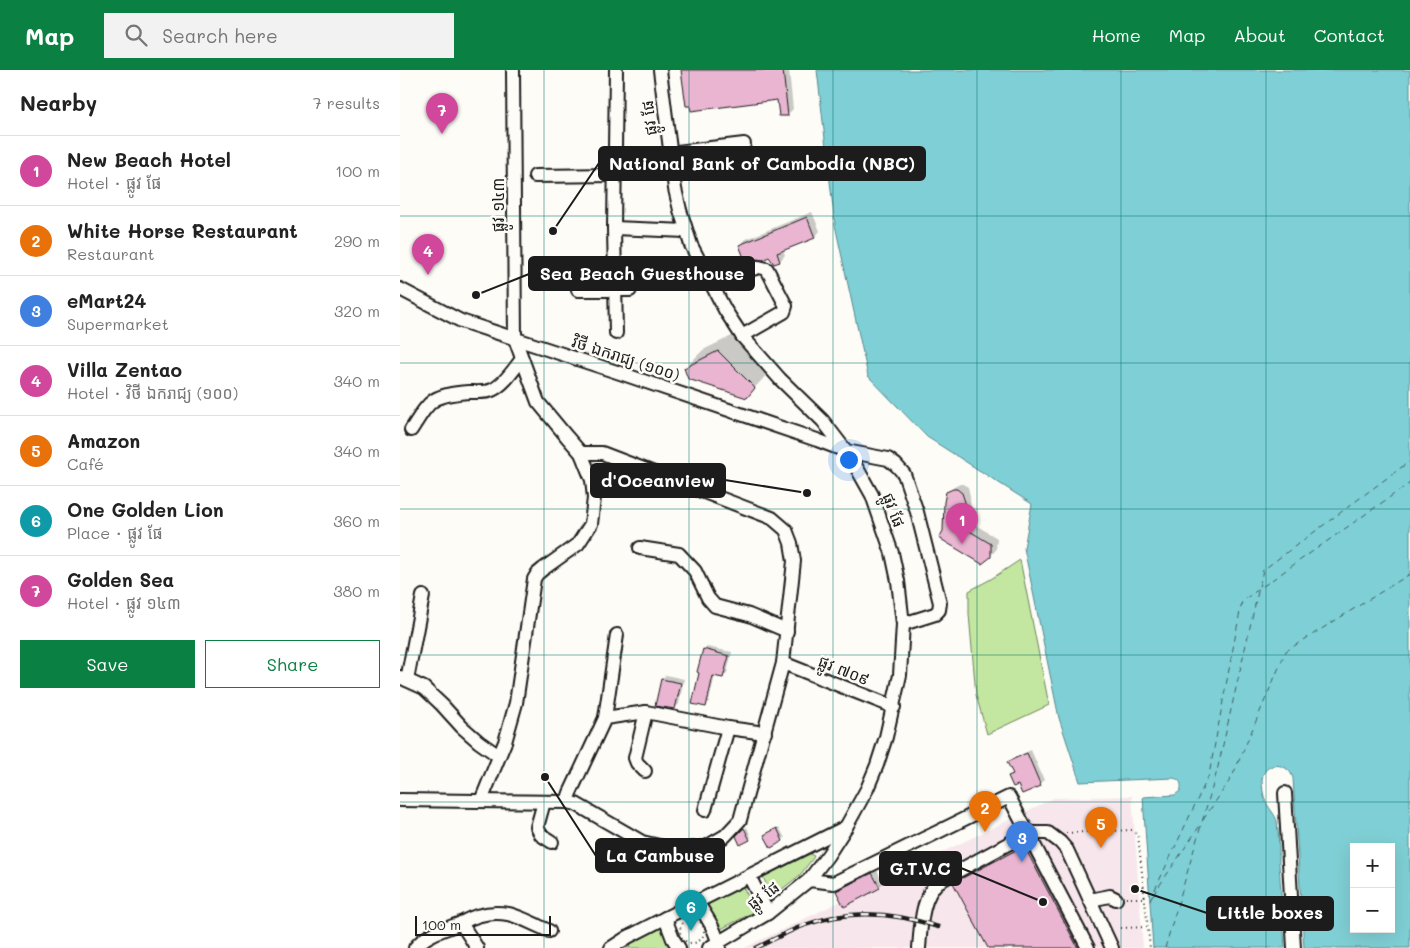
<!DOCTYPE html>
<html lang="en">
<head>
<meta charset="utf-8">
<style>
  :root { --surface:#fff; --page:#f2f2f2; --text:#222; --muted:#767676; --line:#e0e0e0; --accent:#0b8043 }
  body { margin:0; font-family:Mali,"Noto Sans Khmer",sans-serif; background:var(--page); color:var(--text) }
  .controls { position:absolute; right:15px; bottom:15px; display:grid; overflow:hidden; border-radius:0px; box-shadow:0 5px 20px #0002 }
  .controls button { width:45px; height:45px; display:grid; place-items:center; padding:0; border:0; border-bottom:1px solid var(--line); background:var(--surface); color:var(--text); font:25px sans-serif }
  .scale { position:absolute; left:15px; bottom:12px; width:136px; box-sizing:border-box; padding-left:5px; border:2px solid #1c1c1c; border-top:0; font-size:14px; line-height:18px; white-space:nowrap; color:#1c1c1c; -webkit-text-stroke:4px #fdfcf7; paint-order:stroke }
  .you { position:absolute; left:448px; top:389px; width:18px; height:18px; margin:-12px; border:4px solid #fff; border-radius:50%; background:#1a73e8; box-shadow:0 0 0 8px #1a73e833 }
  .badge { display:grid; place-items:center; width:32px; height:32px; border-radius:50%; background:var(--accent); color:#fff; font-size:16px; font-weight:700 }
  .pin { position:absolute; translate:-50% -41px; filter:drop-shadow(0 1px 2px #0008) }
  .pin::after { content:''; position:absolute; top:26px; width:18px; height:15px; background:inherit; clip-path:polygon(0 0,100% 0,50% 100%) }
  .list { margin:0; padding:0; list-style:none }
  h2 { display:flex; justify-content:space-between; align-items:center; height:65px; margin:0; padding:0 20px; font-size:21px }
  h2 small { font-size:16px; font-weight:400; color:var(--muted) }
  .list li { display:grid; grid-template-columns:32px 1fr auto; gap:15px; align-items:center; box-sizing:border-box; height:70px; padding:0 20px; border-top:1px solid var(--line) }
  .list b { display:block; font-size:19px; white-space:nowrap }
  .list p { margin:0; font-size:16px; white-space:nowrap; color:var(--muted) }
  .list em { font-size:16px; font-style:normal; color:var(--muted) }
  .actions { display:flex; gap:10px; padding:15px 20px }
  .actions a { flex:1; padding:11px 0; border:1px solid var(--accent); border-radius:0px; text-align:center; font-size:18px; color:var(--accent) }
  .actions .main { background:var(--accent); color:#fff }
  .icon { flex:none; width:28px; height:28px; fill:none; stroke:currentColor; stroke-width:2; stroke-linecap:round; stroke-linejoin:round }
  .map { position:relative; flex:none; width:1010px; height:878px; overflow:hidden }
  header { display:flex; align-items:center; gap:30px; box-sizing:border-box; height:70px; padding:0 25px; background:var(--accent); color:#fff }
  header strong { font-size:24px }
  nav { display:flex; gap:28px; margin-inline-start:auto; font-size:18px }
  .search { width:350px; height:45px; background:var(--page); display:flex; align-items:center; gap:12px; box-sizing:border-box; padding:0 18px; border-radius:0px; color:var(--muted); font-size:19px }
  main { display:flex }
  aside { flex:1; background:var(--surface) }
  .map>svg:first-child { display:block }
  .built { fill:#f7e7ec }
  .green { fill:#c3e7a0; stroke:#70825e }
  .water { fill:#7fd0d6; stroke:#57888c; fill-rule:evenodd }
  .shadow { fill:#0003 }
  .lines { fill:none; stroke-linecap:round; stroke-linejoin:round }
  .ferry { stroke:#3f5b5d; stroke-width:1; stroke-dasharray:6 5; stroke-linecap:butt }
  .building { fill:#e9b5d1; stroke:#1c1c1c }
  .minor-casing { stroke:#1c1c1c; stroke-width:16 }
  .path { stroke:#1c1c1c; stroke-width:2; stroke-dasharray:1 4; stroke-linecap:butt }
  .minor { stroke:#fdfcf7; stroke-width:12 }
  .rail-casing { stroke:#1c1c1c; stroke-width:4.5 }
  .rail { stroke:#fdfcf7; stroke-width:2.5; stroke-dasharray:8; stroke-linecap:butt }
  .grid { fill:none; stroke:#0f766e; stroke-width:1; stroke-opacity:0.55 }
  .labels { text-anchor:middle; stroke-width:5; stroke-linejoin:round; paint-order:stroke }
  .street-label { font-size:16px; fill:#1c1c1c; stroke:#fdfcf7 }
  .leader { fill:none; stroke:#1c1c1c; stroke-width:2 }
  .callout-dot { fill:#1c1c1c; stroke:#fdfcf7; stroke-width:2 }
  .callout { fill:#1c1c1c; stroke:#1c1c1c; stroke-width:2 }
  .callout-label { font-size:18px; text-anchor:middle; font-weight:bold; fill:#fff }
</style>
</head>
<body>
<header>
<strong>Map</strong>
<div class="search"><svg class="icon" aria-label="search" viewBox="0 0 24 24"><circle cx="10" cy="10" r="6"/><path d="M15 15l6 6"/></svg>Search here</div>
<nav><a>Home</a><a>Map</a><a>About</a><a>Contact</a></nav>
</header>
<main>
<aside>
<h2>Nearby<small>7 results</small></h2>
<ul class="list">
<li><span class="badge" style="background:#d1479c">1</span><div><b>New Beach Hotel</b><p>Hotel · ផ្លូវ ផែ</p></div><em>100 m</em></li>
<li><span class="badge" style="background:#e8710a">2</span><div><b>White Horse Restaurant</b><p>Restaurant</p></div><em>290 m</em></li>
<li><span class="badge" style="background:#3f7fe0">3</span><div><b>eMart24</b><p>Supermarket</p></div><em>320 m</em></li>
<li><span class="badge" style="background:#d1479c">4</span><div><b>Villa Zentao</b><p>Hotel · វិថី ឯករាជ្យ (១០០)</p></div><em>340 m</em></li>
<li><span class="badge" style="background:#e8710a">5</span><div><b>Amazon</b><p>Café</p></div><em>340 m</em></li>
<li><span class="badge" style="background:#0f9aa8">6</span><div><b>One Golden Lion</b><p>Place · ផ្លូវ ផែ</p></div><em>360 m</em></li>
<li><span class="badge" style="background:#d1479c">7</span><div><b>Golden Sea</b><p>Hotel · ផ្លូវ ១៤៣</p></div><em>380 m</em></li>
</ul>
<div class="actions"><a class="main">Save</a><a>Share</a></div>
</aside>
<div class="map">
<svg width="1010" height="878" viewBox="0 0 1010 878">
  <rect width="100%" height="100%" fill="#fdfcf7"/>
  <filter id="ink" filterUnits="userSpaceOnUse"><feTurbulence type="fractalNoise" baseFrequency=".02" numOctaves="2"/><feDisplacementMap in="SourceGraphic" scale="10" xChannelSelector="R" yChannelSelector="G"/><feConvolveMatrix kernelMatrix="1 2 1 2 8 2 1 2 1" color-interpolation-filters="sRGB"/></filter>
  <g filter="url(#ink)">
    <path class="built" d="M732,726L743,878H344L654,728Z"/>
    <g class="green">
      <path d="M620,490L649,635L587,664L576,625L569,544V521L591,509Z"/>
      <path d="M410,784L414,786L413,788L400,805L372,827L363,807Z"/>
      <path d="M343,817L356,841L319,860L314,846L305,835Z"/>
      <path d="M263,857L273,878H226L232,873Z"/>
    </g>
    <path class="water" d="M417,0H1010V878H904L893,708C888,691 863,691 862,710C862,716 863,726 866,732C869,739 876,745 877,752C879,766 879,780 879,794C881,822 883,850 885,878H753L743,727L775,725L780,721C783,714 780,709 773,708L680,712L659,648L624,478L632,434L527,367L468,306L435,155ZM954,777H991V859H954Z"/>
    <g class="shadow">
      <path d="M283,0H389L393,39L388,44L378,28Z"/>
      <path d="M412,142L420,161L415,167L383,180L385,185L380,191L374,193L369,186L340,175L346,169Z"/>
      <path d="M336,264L372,299L346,327L285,298L303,280Z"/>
      <path d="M560,414H563L568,417L570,426L571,445L574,454L597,468L596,480L590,486L544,461L548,423L554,417Z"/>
      <path d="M307,577L332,582L327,603L323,607L315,605L309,632L306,636L301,602L304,580Z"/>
      <path d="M266,605L284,609L279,634L275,638L262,609Z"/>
      <path d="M631,680L644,710L640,715L619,713L610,707L613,703L609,692L613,688Z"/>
      <path d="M347,757L351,767L349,769L337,767Z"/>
      <path d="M379,757L385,768L382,770L366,765Z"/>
      <path d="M630,771L686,878H589L555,813L561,807Z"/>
      <path d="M477,800L483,813L479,817L437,821L441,817Z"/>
    </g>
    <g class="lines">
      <g class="ferry">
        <path d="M803,750L832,707L886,581L1010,504"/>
        <path d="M753,825L801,754"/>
        <path d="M750,830L809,705L842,531L1010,413"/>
        <path d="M765,878L817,701L863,500L1010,391"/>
      </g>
    </g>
    <g class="building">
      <path d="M281,0H383L388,46H379L377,30L291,41L290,36H286Z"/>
      <path d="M407,147L415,168L377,183L380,192L374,194L369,187L363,190L357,189L346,193L339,175Z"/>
      <path d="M318,281L355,318L347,328L288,309L284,298Z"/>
      <path d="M553,419H557L562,423L565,432V451L568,460L591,474V487L582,494L539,468L543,461L544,432L546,422Z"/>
      <path d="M303,579L329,586L323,608L313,606L306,637L292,634L299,603L297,602Z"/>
      <path d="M261,609L281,613L275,639L255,636Z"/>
      <path d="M627,683L641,716L622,724L618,715L613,717L608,706L613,704L607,692Z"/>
      <path d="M344,758L350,770L340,775L336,766Z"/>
      <path d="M377,758L383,771L371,778L364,765Z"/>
      <path d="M624,776L678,878H588L553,813Z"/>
      <path d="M472,803L480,818L444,837L436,821Z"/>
    </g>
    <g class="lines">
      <defs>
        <g id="minor">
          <path d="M216,0L214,158L216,263"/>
          <path d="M260,0L275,119L280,140L291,175L325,240L342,266L380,309L423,351L446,381L458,400L472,425L492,483L498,511L503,554L500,605L486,667L477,695L467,719L446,757L428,785L409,810L368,843L309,878"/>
          <path d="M269,83L344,74"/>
          <path d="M135,106L215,105"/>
          <path d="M214,158L286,161"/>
          <path d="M311,212L359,197L367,199L386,236L384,242L342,266"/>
          <path d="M0,219L61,251L223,304L417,370L446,381L488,389L496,395L504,404L517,442L540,533L539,540L535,544L503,554"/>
          <path d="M178,220H230"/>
          <path d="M11,360C30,330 31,325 69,322C76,322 86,323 92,320C104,315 114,299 122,289"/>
          <path d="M240,478L279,484L295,501L308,528L315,536L349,545L387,561"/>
          <path d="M383,593L494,637"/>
          <path d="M0,607L24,618L42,635L62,657L79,672L99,686"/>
          <path d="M7,610L23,526"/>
          <path d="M205,648L217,565"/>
          <path d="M245,701L237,693L235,688L246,642"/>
          <path d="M885,723L894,878"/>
          <path d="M0,730L167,732L176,734L242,772L277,780L306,777L325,766L340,750L383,593L394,491L391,473L386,460L372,448L202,383H181"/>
          <path d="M81,731L105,672L116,633L134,509L137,504L143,499L178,474L191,454L194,428L192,410L181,383L167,367L138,332L115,269L113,0"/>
          <path d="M144,732L137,757L141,765L152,772"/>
          <path d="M167,732L170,723L205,648L246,642L328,658L365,663"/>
          <path d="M305,740L328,658"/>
          <path d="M349,806L368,843"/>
          <path d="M409,810L434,813L609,727L688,878"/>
          <path d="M690,830L710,826L716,829"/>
          <path d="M297,832C306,846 317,861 319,878"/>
          <path d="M265,848L273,869L279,878"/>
          <path d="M15,878C25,864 46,859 61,853"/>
          <path d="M77,878L61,853C75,845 91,841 108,844C119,846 138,856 149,861"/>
          <path d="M211,878L228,867L265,848L446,757"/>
          <path d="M519,878C521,856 521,828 538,812L628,763H648L660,772L667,780L712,878"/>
        </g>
      </defs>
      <use href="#minor" class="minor-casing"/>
      <g class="path">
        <path d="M666,763L732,760L738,765L750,878"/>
        <path d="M726,828H744"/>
        <circle cx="292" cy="861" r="12"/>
        <path d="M721,858L748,857"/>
      </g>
      <use href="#minor" class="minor"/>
      <defs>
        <path id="rail" d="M356,878C372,870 389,861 405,855C449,839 494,842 538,857"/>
      </defs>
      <use href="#rail" class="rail-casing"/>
      <use href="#rail" class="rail"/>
    </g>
  </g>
  <path class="grid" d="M144,0V878M289,0V878M433,0V878M577,0V878M721,0V878M866,0V878M0,146H1010M0,293H1010M0,439H1010M0,585H1010M0,732H1010"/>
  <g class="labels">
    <g class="street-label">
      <text transform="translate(249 48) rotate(-97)" y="6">ផ្លូវ ផែ</text>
      <text transform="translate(98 135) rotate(-90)" y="6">ផ្លូវ ១៤៣</text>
      <text transform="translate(226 288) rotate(18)" y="6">វិថី ឯករាជ្យ (១០០)</text>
      <text transform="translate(494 440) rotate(70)" y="6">ផ្លូវ ផែ</text>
      <text transform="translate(444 600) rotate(22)" y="6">ផ្លូវ ៧០៩</text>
      <text transform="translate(363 825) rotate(-36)" y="6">ផ្លូវ ផែ</text>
    </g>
  </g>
  <path class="leader" d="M153 161L199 93M76 225L129 204M407 423L325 410M145 707L196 786M643 832L561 798M735 819L807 843"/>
  <g class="callout-dot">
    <circle cx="153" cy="161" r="5"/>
    <circle cx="76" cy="225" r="5"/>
    <circle cx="407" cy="423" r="5"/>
    <circle cx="145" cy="707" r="5"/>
    <circle cx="643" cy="832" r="5"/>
    <circle cx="735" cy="819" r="5"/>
  </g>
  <g class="callout">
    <rect x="199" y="77" width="326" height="33" rx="5"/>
    <rect x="129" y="187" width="225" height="33" rx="5"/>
    <rect x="191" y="394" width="134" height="33" rx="5"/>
    <rect x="196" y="769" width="128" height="33" rx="5"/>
    <rect x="480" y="782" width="81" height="33" rx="5"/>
    <rect x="807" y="827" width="126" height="33" rx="5"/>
  </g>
  <g class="callout-label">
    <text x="362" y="100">National Bank of Cambodia (NBC)</text>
    <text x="242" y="210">Sea Beach Guesthouse</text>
    <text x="258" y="417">d'Oceanview</text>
    <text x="260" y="792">La Cambuse</text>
    <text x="520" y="805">G.T.V.C</text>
    <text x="870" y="849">Little boxes</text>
  </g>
</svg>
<div class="controls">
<button>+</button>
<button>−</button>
</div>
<div class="scale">100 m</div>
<div class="you"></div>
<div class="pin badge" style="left:562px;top:474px;background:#d1479c">1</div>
<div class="pin badge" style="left:585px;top:762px;background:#e8710a">2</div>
<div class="pin badge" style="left:622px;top:792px;background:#3f7fe0">3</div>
<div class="pin badge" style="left:28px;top:205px;background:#d1479c">4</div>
<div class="pin badge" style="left:701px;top:778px;background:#e8710a">5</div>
<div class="pin badge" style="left:291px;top:861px;background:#0f9aa8">6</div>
<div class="pin badge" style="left:42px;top:64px;background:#d1479c">7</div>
</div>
</main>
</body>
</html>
